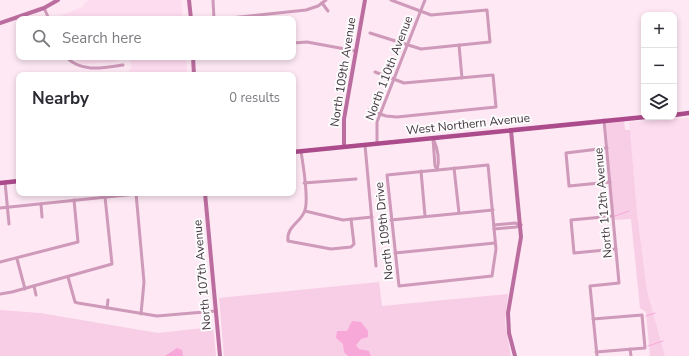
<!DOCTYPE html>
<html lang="en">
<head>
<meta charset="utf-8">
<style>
  :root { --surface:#fff; --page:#f7f7f7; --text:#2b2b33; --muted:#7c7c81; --line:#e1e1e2 }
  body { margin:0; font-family:"Nunito Sans",sans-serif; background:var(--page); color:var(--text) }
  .controls { position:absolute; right:12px; top:12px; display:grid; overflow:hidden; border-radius:8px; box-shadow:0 2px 6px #0003 }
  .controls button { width:36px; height:36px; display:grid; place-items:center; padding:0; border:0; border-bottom:1px solid var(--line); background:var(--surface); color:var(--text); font:20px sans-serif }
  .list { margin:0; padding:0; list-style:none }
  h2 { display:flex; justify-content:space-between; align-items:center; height:52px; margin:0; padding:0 16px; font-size:17px }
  h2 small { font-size:13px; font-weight:400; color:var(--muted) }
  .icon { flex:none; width:22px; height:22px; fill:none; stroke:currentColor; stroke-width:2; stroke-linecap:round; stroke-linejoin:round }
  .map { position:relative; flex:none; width:689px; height:356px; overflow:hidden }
  .search { position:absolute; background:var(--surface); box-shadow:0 2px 6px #0003; left:16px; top:16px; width:280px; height:44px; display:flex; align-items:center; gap:10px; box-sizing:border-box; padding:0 14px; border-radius:8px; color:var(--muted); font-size:15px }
  .panel { position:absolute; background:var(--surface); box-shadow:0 2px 6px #0003; left:16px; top:72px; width:280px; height:124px; border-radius:8px }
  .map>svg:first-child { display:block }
  .built { fill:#fedcef }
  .green { fill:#f8cde6 }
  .water { fill:#f8a7d9 }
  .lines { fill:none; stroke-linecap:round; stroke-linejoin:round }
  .stream { stroke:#f8a7d9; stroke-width:1 }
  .street { stroke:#cf99b9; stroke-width:3 }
  .secondary { stroke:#bc6d9f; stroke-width:4 }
  .primary { stroke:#ac4b8b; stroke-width:4.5 }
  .labels { text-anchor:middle; stroke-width:4; stroke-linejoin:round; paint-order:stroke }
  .street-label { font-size:12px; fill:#42353d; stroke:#fcfcfc }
</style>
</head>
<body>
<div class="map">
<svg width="689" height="356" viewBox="0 0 689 356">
  <rect width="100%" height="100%" fill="#fde8f4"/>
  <g class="built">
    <path d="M88,0H181L183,19H52L82,7Z"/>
    <path d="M71,57H186L187,75H126L130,70L132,65L128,59L123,58L116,62L83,64Z"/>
    <path d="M689,118V356H665L647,291L637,213L629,122Z"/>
  </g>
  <g class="green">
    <path d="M624,121L625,130H630L637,213L647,291L665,356H650L646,312L640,308L631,219L614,220L606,122Z"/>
    <path d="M379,282L382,306L508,294L505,323L511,356H224L219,298Z"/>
    <path d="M0,310L40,313L158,333L213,327L216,356H0Z"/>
  </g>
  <g class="water">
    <path d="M352,321L361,322L368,331V337L361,339L356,345L359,349L369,351L371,356H348L344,352L343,344L336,338L337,331H347Z"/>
    <path d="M177,348L182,350L183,356H165Z"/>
  </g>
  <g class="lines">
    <g class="stream">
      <path d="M615,216L629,211"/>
      <path d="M646,316L655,313"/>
      <path d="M648,346L663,341"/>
    </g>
    <g class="street">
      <path d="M213,0L214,19"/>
      <path d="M322,3L328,11"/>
      <path d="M44,8L49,19"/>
      <path d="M221,19L306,10L318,6L326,0"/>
      <path d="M370,33L421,49L490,42L487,10L431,15L391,0"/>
      <path d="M293,43L307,42L356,51"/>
      <path d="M459,45L462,78"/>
      <path d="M66,57C82,73 103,68 123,65"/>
      <path d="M368,110L386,116L397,117L496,107L493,75L404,83L375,72"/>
      <path d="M433,138C437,147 440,160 437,170"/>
      <path d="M433,139L435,166L437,169"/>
      <path d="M377,144V122L425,0"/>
      <path d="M365,145L376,266"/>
      <path d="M607,148L566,153L569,186L610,182"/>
      <path d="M301,151C303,165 309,198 305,210C302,222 286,226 288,241L331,249L351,247L354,244L351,219"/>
      <path d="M488,165L496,249L492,276L399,286L387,175Z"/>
      <path d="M454,168L459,213"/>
      <path d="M421,171L425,216"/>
      <path d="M5,182L9,224"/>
      <path d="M304,183L356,179"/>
      <path d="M136,193L144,282L141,314"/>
      <path d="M41,204L42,217"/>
      <path d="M0,208L136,194"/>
      <path d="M305,211L343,220L372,217"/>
      <path d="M613,216L571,220L574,253L616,249"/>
      <path d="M391,220L493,210"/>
      <path d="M494,225L515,223L521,225"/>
      <path d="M494,229L516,227L521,225"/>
      <path d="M395,253L495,243"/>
      <path d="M17,259L25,289"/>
      <path d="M0,262L78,242L74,200"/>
      <path d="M68,277L75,302L78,303L157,316L216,311"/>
      <path d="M34,286L36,295"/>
      <path d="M0,294L12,292L112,264L105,197"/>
      <path d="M107,308L108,300"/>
      <path d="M593,319L642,315L645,348L596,352"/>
      <path d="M630,349L631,356"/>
      <path d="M597,356L590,286L619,283L604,120"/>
    </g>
    <g class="secondary">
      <path d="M189,0L191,19"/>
      <path d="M0,23L44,8L58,0"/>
      <path d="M193,57L194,75"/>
      <path d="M511,130L521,237L508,313L509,333L515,356"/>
      <path d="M344,147V119L365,0"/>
      <path d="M205,193L220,356"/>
    </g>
    <g class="primary">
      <path d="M674,115L689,113"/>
      <path d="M293,152L645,117"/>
      <path d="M0,183L19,181"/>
    </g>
  </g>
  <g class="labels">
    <g class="street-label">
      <text transform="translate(389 68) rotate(-69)" y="4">North 110th Avenue</text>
      <text transform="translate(343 72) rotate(-81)" y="4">North 109th Avenue</text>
      <text transform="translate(468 124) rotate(-6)" y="4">West Northern Avenue</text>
      <text transform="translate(603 203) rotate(-95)" y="4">North 112th Avenue</text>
      <text transform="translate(384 231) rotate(-96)" y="4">North 109th Drive</text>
      <text transform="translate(202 275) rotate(-95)" y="4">North 107th Avenue</text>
    </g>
  </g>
</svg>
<div class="controls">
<button>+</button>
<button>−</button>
<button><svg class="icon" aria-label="layers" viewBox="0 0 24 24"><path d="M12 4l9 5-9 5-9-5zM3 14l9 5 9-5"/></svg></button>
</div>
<div class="search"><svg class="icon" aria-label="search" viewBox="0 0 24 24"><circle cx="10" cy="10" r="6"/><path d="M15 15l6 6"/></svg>Search here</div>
<section class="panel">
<h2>Nearby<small>0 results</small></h2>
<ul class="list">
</ul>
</section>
</div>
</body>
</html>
